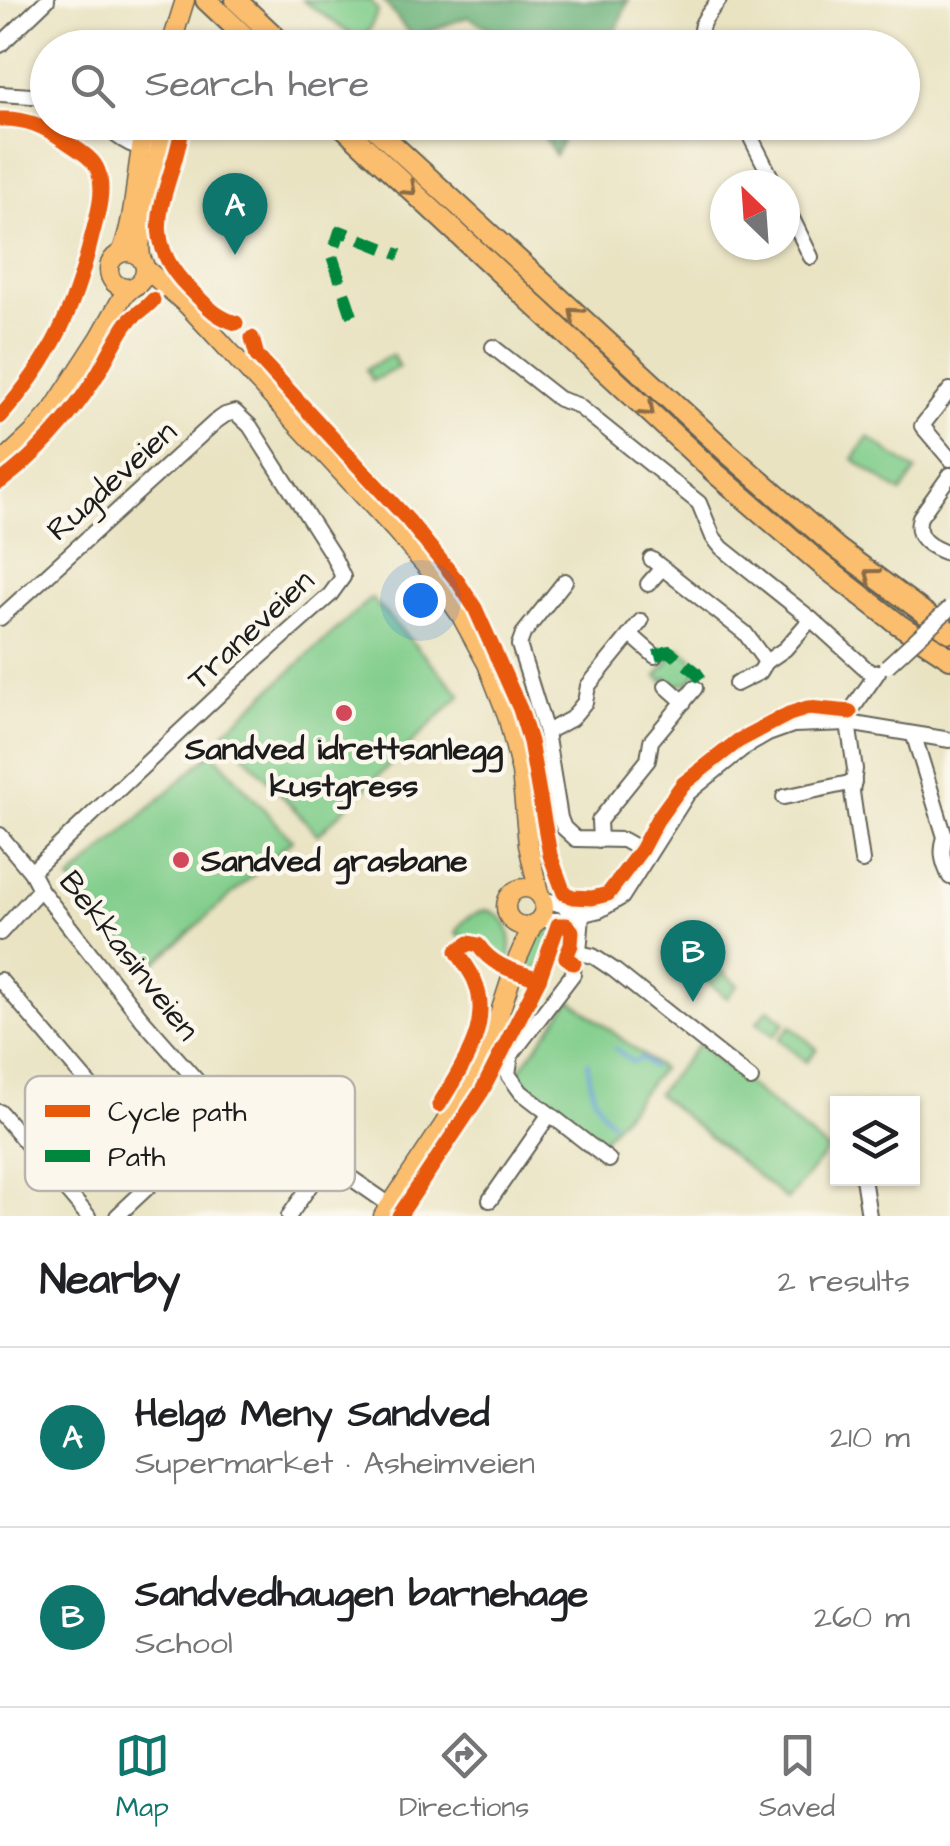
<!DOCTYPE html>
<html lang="en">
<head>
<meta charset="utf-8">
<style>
  :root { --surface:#fff; --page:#f6f6f6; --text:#202124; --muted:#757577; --line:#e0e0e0; --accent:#0f766e }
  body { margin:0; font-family:"Architects Daughter",sans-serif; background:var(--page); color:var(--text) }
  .controls { position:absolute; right:30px; bottom:30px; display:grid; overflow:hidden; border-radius:0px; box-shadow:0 2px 8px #0004 }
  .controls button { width:90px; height:90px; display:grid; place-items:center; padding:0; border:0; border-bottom:2px solid var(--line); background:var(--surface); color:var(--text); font:50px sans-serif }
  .compass { position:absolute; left:710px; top:170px; width:90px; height:90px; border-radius:50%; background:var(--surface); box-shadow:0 2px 8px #0004; rotate:335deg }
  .you { position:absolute; left:420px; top:600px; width:35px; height:35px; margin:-25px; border:8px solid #fff; border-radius:50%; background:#1a73e8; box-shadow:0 0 0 15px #1a73e833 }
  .badge { display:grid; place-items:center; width:65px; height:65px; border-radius:50%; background:var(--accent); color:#fff; font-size:32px; font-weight:700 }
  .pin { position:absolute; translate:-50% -82px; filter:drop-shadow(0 2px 5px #0008) }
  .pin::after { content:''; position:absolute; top:52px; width:35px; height:30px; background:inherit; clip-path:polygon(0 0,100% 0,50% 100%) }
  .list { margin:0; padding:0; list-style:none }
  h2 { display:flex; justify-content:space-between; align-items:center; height:130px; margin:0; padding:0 40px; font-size:42px }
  h2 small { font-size:32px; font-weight:400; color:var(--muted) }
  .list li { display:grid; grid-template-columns:65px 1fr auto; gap:30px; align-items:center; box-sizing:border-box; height:180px; padding:0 40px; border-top:2px solid var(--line) }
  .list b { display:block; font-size:38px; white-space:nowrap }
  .list p { margin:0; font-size:32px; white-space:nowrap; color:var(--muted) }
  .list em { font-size:32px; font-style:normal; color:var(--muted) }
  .icon { flex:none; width:55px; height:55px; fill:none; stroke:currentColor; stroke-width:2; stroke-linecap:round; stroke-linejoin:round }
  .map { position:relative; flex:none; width:950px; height:1216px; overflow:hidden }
  .search { position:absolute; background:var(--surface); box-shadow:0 2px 8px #0004; left:30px; right:30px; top:30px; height:110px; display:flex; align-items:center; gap:25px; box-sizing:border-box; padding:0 35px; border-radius:55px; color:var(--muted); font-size:38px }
  .sheet { height:490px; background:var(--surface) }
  nav { display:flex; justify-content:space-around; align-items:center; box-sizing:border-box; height:140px; border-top:2px solid var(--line); background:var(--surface); font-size:28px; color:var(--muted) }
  nav a { display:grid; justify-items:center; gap:5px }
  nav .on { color:var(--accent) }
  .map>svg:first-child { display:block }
  .green { fill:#82ce8c; stroke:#4f7554; stroke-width:2.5 }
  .forest { fill:#69b178; stroke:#42664a; stroke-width:2.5 }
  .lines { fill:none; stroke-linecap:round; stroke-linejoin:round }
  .stream { stroke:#65a1d6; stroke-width:4 }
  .minor-casing { stroke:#646256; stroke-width:18 }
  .major-casing { stroke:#646256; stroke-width:21 }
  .highway-casing { stroke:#646256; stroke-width:24 }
  .minor { stroke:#fff; stroke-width:14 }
  .major { stroke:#fbbd6e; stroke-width:18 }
  .highway { stroke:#fbbd6e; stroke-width:20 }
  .minor-bridge-casing { stroke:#646256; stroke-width:18; stroke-linecap:butt }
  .minor-bridge { stroke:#fff; stroke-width:14 }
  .quiet { stroke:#00873e; stroke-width:12; stroke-dasharray:25 12; stroke-linecap:butt }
  .cycleway-casing { stroke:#fbf7ec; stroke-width:21 }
  .cycleway { stroke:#e8590c; stroke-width:15 }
  .oneway { stroke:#8c6c45 }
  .poi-dot { fill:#d1495b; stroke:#fbf7ec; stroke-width:4 }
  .labels { text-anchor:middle; stroke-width:9; stroke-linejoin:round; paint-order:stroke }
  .street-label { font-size:32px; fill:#1c1c1c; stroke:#fbf7ec }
  .poi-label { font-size:32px; font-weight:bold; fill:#1c1c1c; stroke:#fbf7ec }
  .key { fill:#fbf7ec; stroke:#b8b5ae; stroke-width:2.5 }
  .key-label { font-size:28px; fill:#1c1c1c }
</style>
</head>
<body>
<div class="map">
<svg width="950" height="1216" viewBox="0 0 950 1216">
  <rect width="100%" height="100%" fill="#fbf7ec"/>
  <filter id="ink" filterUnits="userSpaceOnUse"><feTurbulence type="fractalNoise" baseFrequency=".01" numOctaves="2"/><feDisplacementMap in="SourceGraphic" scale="20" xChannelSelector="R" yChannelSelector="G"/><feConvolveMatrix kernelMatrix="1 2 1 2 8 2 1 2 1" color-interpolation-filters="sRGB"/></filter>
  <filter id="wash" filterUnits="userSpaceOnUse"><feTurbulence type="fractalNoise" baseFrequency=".0048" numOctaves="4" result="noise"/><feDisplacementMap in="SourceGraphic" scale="40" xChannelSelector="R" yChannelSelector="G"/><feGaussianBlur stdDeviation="2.25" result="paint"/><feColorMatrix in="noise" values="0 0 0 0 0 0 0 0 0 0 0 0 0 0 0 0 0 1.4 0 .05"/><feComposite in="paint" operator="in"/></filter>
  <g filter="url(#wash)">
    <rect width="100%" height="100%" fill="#e9e3c2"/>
    <g class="green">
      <path d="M302,0H370L378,11L369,30L360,40Z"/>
      <path d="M392,355L399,367L372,381L366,369Z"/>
      <path d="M868,437L916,471L901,493L853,459Z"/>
      <path d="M371,598L461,695L318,835L224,732Z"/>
      <path d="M679,648L698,662L700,667L689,682L676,685L666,678L663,681L657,676Z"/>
      <path d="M212,752L292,840L150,968L70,880Z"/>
      <path d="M487,910C514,918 513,944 508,967C488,959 494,954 481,944C473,938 463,937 456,934C461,919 473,913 487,910Z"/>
      <path d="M556,923L542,965L535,971L523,969C530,948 532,929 556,923Z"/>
      <path d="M688,942L738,985L727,998L677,955Z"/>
      <path d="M571,1000L661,1069L600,1143L520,1084L515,1076Z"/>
      <path d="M769,1009L785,1023L774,1036L757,1022Z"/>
      <path d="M791,1026L817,1049L806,1062L779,1039Z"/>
      <path d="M699,1044L828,1150L787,1200L657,1094Z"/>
    </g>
    <g class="forest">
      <path d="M383,0H628L610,47H525L468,17L412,37Z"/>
      <path d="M542,123H571L555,155L541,131Z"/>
    </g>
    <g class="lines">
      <g class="stream">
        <path d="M615,1048L632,1062L642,1058L652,1067"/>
        <path d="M588,1062C589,1083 596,1110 612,1122"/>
      </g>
    </g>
  </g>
  <g filter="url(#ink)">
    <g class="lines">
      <defs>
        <g id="minor">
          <path d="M0,45L47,0"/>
          <path d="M704,48C695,24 706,18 719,0"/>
          <path d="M0,94L48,97"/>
          <path d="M102,122C113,135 132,148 148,149"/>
          <path d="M119,122L133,127L148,138"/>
          <path d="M743,122L775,185"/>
          <path d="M785,204L811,257"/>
          <path d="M493,347L559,399L577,405L699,503L713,537L722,548L811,619L874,676"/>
          <path d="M950,390L922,426L950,459"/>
          <path d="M950,475L920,517C913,539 932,548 950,554"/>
          <path d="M651,559L745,633L766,662L785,649L811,619"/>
          <path d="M565,581L523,634L519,645L546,732L560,818L564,828L576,839L623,840L648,854"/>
          <path d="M648,584L662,568"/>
          <path d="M0,618L215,422L225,415L235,412L250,426L333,556L343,577L330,595L239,676L31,872"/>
          <path d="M631,635L655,656"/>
          <path d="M736,684L760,672L766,662"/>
          <path d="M666,686L684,702"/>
          <path d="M546,732L571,719L585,702L588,686L641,621"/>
          <path d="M914,736L945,837C940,852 943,863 950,877"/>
          <path d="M784,797L854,782"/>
          <path d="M0,835L31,872L40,889L142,1019L220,1107"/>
          <path d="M600,840L599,821L648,760L651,741L695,688"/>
          <path d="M862,861L852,792L855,769L848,723L850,712L878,672"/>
          <path d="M543,899L562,905L581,915"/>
          <path d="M582,915L579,953L574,963L573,974L511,1055L508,1074L521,1092L609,1160"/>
          <path d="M539,920H559L600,910L622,897L688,793L742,749L768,734L793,725L848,723L950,740"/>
          <path d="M0,933L40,889"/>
          <path d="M579,953L593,956L614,970L751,1079"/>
          <path d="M0,980L164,1172L117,1216"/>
          <path d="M0,1112L88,1216"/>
          <path d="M863,1178L869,1216"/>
          <path d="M490,1200L549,1115"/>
          <path d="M289,1216L320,1171L331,1168L338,1169L390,1205"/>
        </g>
        <g id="major">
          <path d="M170,48L185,0"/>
          <circle cx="127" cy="270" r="18"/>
          <path d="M121,253C138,211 134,165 147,122"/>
          <path d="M141,258L140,246L144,220L165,122"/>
          <path d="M146,269L187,305L394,529L430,571L461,616L487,664L507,715L521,772L528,845L539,894"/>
          <path d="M0,464L33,433L52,411L100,337L123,296L133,287"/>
          <circle cx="525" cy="907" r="19"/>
          <path d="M383,1216L444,1124L481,1060L493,1034L517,960L533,924"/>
        </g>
        <g id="highway">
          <path d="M206,0L257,48"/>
          <path d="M236,0L287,48"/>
          <path d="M338,122L713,471L822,565L898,624L950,658"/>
          <path d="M368,122L729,454L838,549L950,632"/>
        </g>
      </defs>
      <use href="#minor" class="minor-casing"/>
      <use href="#major" class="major-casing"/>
      <use href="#highway" class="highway-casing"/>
      <use href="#minor" class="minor"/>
      <use href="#major" class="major"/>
      <use href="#highway" class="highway"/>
      <defs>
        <path id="minor-bridge" d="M887,666L950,608"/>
      </defs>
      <use href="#minor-bridge" class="minor-bridge-casing"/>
      <use href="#minor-bridge" class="minor-bridge"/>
      <g class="quiet">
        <path d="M352,316L332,256L340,231L400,255"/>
        <path d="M655,656L669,651L696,672L701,679"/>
      </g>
      <defs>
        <g id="cycleway">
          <path d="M0,119C26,118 43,126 64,140C76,149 93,157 98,171C105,190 98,213 93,232C75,308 52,359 0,417"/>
          <path d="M183,122C175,189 129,232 192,291C207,306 216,317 236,323"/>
          <path d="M252,338L257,356L408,520L458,582L475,608L520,709L530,742L550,855L564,893L573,897L592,898L608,894L641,850L657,820L683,784L738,741L789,714L808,708L850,712"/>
          <path d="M0,482C38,454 69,419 94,380C105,362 114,343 125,326C132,315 145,310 153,300"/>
          <path d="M439,1105C461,1068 494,1024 474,979C469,969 462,960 457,951L469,943L478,945C493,967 515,971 539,979"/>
          <path d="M399,1216L482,1091L539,979L558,925H567L572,931L571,945L566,957L574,963"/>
        </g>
      </defs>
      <use href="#cycleway" class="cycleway-casing"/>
      <use href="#cycleway" class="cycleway"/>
    </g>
    <defs><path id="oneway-chevron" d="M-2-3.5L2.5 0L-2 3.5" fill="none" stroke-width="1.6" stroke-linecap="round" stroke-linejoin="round" transform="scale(2.5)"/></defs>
    <g class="oneway">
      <use href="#oneway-chevron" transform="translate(410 189) rotate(43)"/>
      <use href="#oneway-chevron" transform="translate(575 314) rotate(-138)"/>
      <use href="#oneway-chevron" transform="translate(648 410) rotate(43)"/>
      <use href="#oneway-chevron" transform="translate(871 575) rotate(-143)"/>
    </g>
  </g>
  <g class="poi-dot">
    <circle cx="344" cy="713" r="10"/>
    <circle cx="181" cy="860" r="10"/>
  </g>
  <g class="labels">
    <g class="street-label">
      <text transform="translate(111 480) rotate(-42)" y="11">Rugdeveien</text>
      <text transform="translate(250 629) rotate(-43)" y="11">Traneveien</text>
      <text transform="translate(130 955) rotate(52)" y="11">Bekkasinveien</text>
    </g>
    <g class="poi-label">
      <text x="344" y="759">Sandved idrettsanlegg<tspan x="344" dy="37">kustgress</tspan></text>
      <text x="201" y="871" text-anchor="start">Sandved grasbane</text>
    </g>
  </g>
  <rect x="25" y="1076" width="330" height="115" rx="15" class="key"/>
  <rect x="45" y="1105" width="45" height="12" fill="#e8590c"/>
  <rect x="45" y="1150" width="45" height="12" fill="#00873e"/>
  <g class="key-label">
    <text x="108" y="1121">Cycle path</text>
    <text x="108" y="1166">Path</text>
  </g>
</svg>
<div class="controls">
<button><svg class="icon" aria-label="layers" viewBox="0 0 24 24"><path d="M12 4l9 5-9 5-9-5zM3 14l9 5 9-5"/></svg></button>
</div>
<svg class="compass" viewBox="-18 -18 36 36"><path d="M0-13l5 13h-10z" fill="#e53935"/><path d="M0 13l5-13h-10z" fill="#757577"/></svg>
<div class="you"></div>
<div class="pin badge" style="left:235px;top:255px">A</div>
<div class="pin badge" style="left:693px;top:1002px">B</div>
<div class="search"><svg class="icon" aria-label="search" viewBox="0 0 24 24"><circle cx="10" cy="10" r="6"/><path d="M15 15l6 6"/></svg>Search here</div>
</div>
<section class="sheet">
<h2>Nearby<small>2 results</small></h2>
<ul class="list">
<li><span class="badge">A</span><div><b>Helgø Meny Sandved</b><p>Supermarket · Asheimveien</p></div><em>210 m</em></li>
<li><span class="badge">B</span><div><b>Sandvedhaugen barnehage</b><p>School</p></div><em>260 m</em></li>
</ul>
</section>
<nav>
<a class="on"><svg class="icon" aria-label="map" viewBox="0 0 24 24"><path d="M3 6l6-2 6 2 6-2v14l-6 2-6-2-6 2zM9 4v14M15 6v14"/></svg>Map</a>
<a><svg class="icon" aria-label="directions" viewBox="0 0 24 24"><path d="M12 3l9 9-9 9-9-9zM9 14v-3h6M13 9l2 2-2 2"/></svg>Directions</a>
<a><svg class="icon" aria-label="saved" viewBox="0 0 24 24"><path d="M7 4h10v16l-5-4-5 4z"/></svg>Saved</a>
</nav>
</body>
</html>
